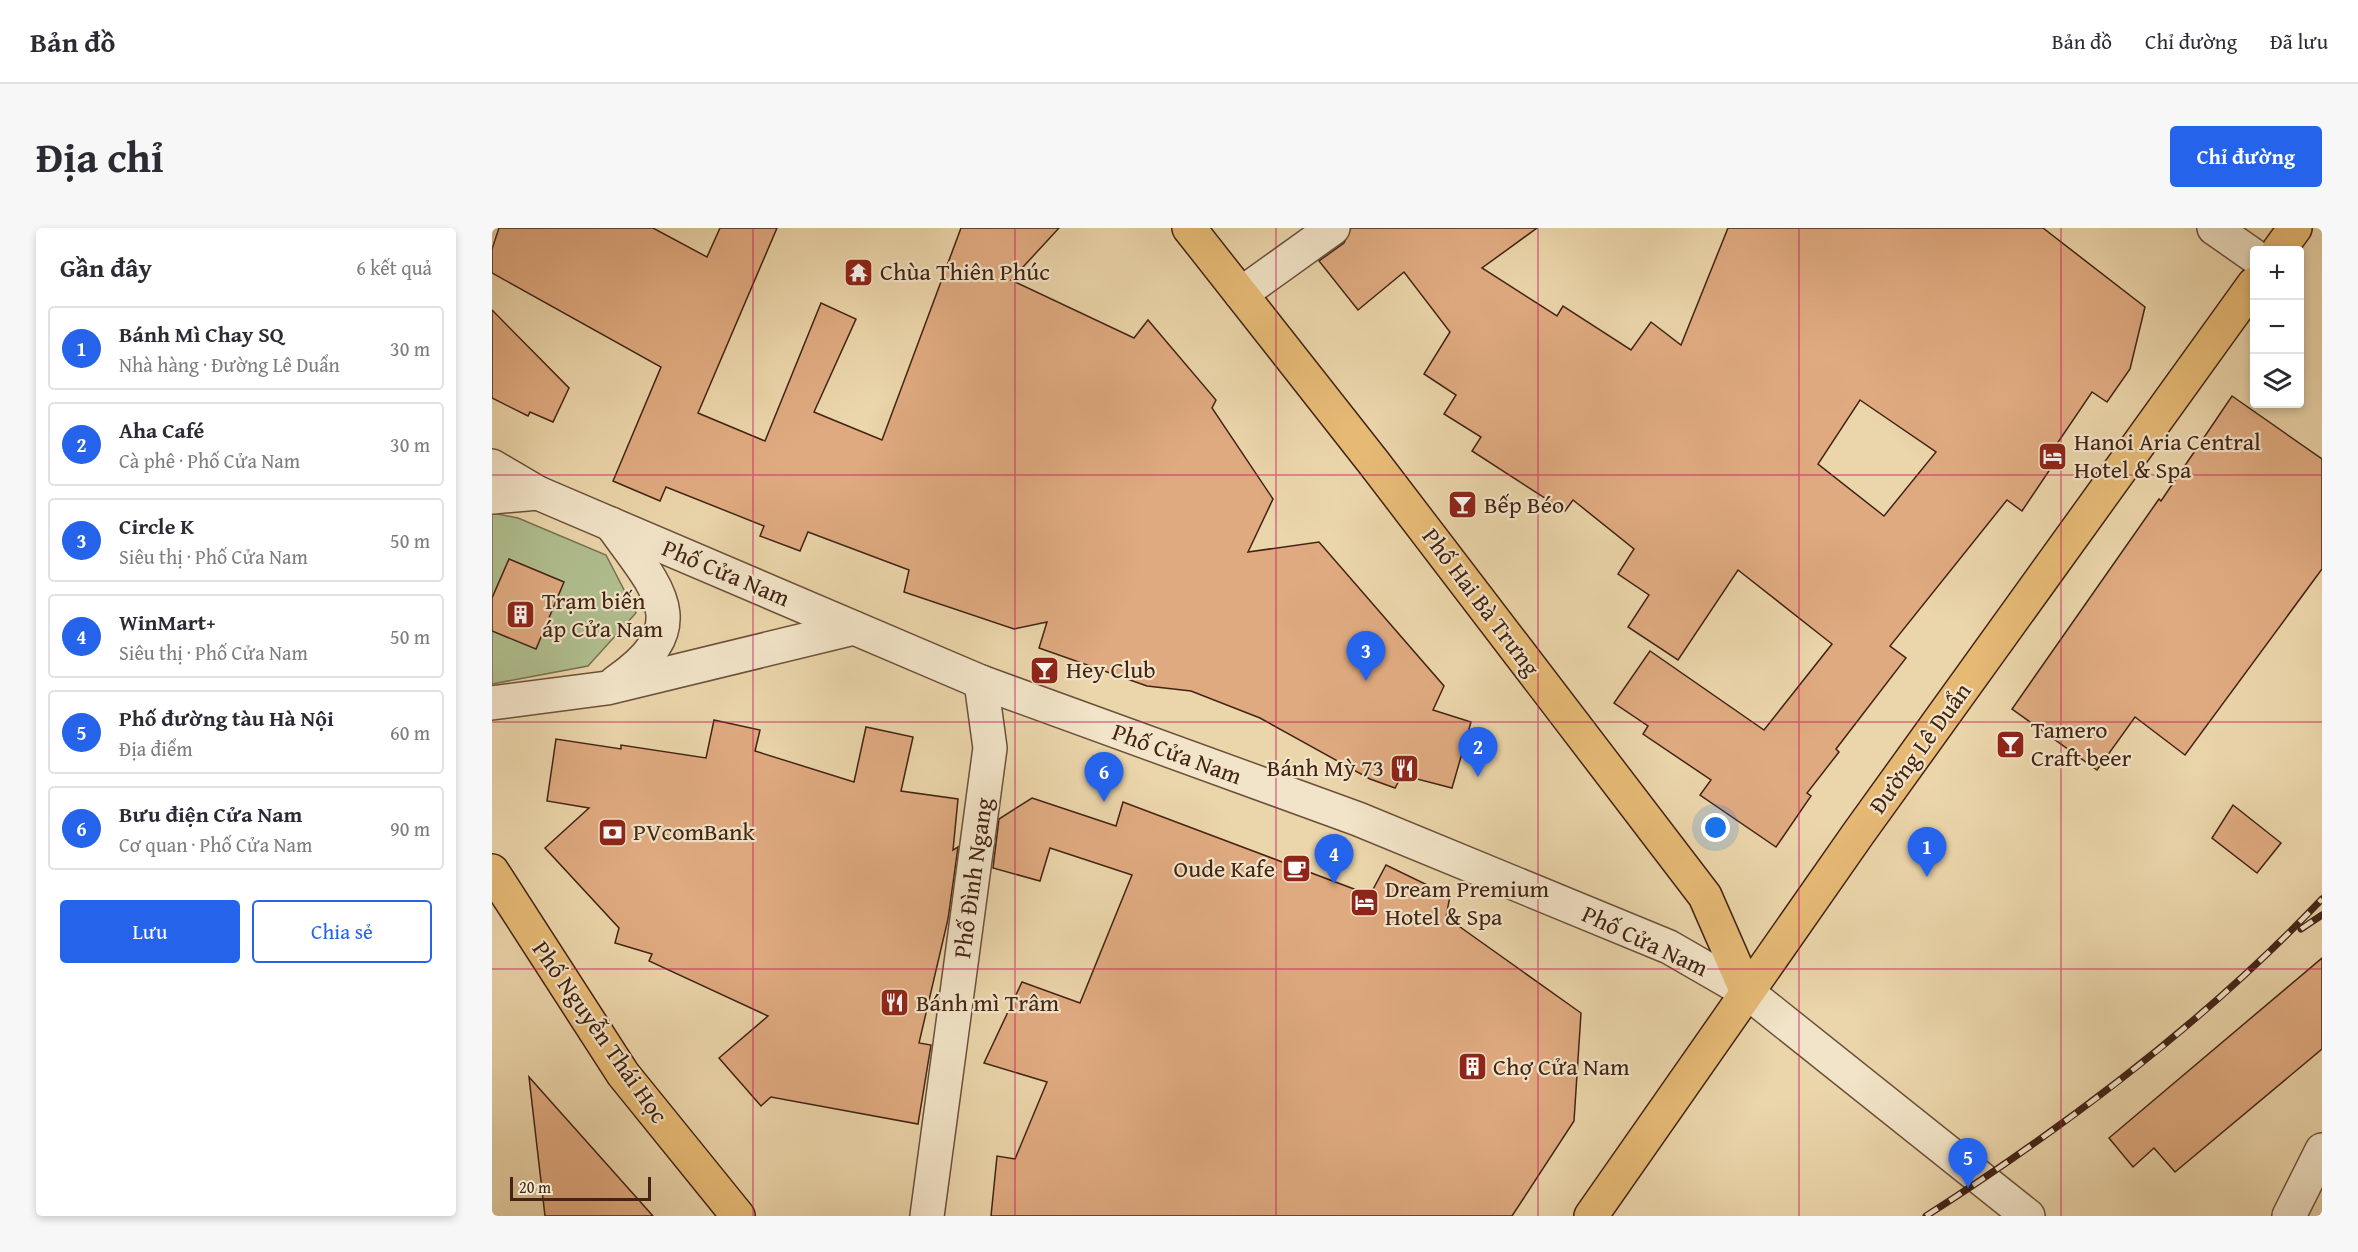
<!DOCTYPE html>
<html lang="vi">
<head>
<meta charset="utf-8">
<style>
  :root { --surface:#fff; --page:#f7f7f7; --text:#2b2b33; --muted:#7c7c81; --line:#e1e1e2; --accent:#2563eb }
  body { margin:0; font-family:"Gentium Book Plus",serif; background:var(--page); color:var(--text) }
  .controls { position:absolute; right:18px; top:18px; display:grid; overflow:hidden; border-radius:6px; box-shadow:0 3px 9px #0003 }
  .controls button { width:54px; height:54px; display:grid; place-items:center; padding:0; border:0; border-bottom:2px solid var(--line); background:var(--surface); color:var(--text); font:30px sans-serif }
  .scale { position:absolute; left:18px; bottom:15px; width:141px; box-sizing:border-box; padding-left:6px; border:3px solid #422315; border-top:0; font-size:16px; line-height:21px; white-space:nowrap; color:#422315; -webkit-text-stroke:4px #f2e4c8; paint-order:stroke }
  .you { position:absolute; left:1224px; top:600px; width:21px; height:21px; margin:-15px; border:4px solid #fff; border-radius:50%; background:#1a73e8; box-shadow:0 0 0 9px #1a73e833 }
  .badge { display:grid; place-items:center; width:39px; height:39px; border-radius:50%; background:var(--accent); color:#fff; font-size:20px; font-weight:700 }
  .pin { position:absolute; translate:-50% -50px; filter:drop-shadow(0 2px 3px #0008) }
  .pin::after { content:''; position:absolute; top:32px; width:21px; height:18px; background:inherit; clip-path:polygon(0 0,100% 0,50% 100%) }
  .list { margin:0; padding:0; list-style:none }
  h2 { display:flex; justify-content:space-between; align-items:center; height:78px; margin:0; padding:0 24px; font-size:26px }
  h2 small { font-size:20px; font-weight:400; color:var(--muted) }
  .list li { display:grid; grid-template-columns:39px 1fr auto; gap:18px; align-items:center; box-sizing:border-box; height:84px; margin:0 12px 12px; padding:0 12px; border:2px solid var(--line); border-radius:6px }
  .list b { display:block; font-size:22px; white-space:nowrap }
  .list p { margin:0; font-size:20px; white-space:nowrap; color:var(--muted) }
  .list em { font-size:20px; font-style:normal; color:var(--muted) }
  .actions { display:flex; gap:12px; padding:18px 24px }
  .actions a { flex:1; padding:14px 0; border:2px solid var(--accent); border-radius:6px; text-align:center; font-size:21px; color:var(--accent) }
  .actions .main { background:var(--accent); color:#fff }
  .icon { flex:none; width:33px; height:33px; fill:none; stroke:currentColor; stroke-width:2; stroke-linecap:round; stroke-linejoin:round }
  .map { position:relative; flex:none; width:1830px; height:988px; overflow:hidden; border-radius:6px }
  header { display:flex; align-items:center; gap:36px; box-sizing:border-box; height:84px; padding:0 30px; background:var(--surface); border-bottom:2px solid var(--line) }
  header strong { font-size:28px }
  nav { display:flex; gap:33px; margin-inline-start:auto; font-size:21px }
  .intro { display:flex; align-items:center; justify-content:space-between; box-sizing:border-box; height:144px; padding:0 36px }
  h1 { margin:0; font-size:42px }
  .button { padding:15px 27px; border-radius:6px; background:var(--accent); color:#fff; font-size:21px; font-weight:700 }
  main { display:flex; gap:36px; padding:0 36px }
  aside { flex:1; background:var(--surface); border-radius:6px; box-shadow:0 3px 9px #0003 }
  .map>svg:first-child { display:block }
  .green { fill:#b0be8e; stroke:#797052; stroke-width:1.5 }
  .building { fill:#e0aa80; stroke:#422315; stroke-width:1.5; fill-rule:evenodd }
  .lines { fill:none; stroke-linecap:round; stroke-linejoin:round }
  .minor-casing { stroke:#6c503a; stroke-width:36 }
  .major-casing { stroke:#422315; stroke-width:36 }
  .minor { stroke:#f2e4c8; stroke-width:33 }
  .major { stroke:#e6ba75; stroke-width:33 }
  .rail-casing { stroke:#422315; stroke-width:7 }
  .rail { stroke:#f2e4c8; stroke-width:4.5; stroke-dasharray:14; stroke-linecap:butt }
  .grid { fill:none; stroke:#c2185b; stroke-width:1.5; stroke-opacity:0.55 }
  .labels { text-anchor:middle; stroke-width:4.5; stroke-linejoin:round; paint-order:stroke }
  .poi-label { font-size:24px; fill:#422315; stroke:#f2e4c8; text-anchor:start }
  .street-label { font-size:24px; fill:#422315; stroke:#f2e4c8 }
</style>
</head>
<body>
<header>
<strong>Bản đồ</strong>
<nav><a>Bản đồ</a><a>Chỉ đường</a><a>Đã lưu</a></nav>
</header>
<div class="intro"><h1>Địa chỉ</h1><a class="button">Chỉ đường</a></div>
<main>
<aside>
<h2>Gần đây<small>6 kết quả</small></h2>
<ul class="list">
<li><span class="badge">1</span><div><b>Bánh Mì Chay SQ</b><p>Nhà hàng · Đường Lê Duẩn</p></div><em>30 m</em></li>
<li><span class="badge">2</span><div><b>Aha Café</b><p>Cà phê · Phố Cửa Nam</p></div><em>30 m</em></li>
<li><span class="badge">3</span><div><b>Circle K</b><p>Siêu thị · Phố Cửa Nam</p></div><em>50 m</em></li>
<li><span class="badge">4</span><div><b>WinMart+</b><p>Siêu thị · Phố Cửa Nam</p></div><em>50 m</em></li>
<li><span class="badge">5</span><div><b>Phố đường tàu Hà Nội</b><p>Địa điểm</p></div><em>60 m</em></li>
<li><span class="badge">6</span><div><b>Bưu điện Cửa Nam</b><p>Cơ quan · Phố Cửa Nam</p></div><em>90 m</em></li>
</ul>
<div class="actions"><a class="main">Lưu</a><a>Chia sẻ</a></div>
</aside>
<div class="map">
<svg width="1830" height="988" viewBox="0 0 1830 988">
  <rect width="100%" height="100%" fill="#ebd5aa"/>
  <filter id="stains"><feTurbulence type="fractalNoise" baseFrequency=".00333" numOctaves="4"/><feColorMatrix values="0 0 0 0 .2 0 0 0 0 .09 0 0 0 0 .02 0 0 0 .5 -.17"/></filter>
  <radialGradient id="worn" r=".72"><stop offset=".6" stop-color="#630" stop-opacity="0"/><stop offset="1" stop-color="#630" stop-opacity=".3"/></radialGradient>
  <path class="green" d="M0,285L26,290L114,327L144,385L96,438L0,456Z"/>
  <g class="building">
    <path d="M7,0H161L215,29L228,0H285L206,185L273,213L329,75L364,91L322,184L390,212L469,0H567L519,52L642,110L656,92L724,172L720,180L781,271L756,324L827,314L952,458L941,482L979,494L960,560L910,547L903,560L878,551L768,490L699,463L655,458L547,420L555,394L522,401L412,364L417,342L316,304L308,323L268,308L272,298L174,259L168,273L121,253L169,139L0,45V21Z"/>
    <path d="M859,0H1045L990,40L1065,88L1071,78L1139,122L1159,94L1189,117L1236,0H1551L1653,79L1638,141L1615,174L1600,164L1558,226L1565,231L1530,283L1515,272L1398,418L1414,430L1344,521L1347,524L1315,565L1319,568L1284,619L1208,567L1219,552L1151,506L1156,498L1122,475L1158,423L1272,502L1340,416L1246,342L1186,432L1136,399L1157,367L1126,346L1142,321L1081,272L1073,283L980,223L989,209L952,186L964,167L932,146L958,104L912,44L866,82L827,33L852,15ZM1368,172L1444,224L1392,288L1326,236Z"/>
    <path d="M0,82L77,160L61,194L38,184L36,188L0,170Z"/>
    <path d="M1740,168L1830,231V341L1693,527L1643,489L1605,542L1520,481L1667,271L1669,273Z"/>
    <path d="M17,331L72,354L44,421L0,403V370Z"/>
    <path d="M222,492L268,502L263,523L362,554L374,499L421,509L409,563L466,571L461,622L466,619L456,691L427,815L439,817L426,896L279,869L269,878L227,830L276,788L157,733L160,726L123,715L127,700L53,620L97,580L55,573L64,511L129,521V517L214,530Z"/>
    <path d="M540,570L624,598L631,574L878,667L894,637L958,668L954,689L1089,785L1082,893L1020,988H499L505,928L523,931L555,854L492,835L530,754L588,775L640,647L558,620L548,653L501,640L507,591Z"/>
    <path d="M1741,577L1789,615L1765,645L1720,610Z"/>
    <path d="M1830,730V821L1683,944L1662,920L1641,939L1617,910Z"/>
    <path d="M37,849L161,988H53Z"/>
  </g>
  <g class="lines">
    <defs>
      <g id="minor">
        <path d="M1722,0L1762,28"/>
        <path d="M749,66L841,0"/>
        <path d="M0,238L46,265L489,454L866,591L1177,719L1255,764L1536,988"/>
        <path d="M0,269L46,265"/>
        <path d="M119,296C164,359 207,397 124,454"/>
        <path d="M0,475L115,460L362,400"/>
        <path d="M435,988L498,520L489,454"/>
        <path d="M1797,988L1830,922"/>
      </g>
      <g id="major">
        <path d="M697,0L882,235L1213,668L1255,764"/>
        <path d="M1787,22L1803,0"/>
        <path d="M0,643L131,846L246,988"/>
        <path d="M1099,988L1366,606L1762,56"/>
      </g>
    </defs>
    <use href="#minor" class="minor-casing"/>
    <use href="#major" class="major-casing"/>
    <use href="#minor" class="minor"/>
    <use href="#major" class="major"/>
    <defs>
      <g id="rail">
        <path d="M1809,701L1830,687"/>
        <path d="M1434,988C1576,897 1713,794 1830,671"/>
      </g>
    </defs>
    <use href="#rail" class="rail-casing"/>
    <use href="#rail" class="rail"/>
  </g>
  <path class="grid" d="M261,0V988M523,0V988M784,0V988M1046,0V988M1307,0V988M1569,0V988M0,247H1830M0,494H1830M0,741H1830"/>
  <defs>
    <symbol id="temple-square" viewBox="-11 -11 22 22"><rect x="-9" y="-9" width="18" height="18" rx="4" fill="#8f2418" stroke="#f2e4c8"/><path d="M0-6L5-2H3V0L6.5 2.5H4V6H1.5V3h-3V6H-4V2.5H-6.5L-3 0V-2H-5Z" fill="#fff"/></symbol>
    <symbol id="hotel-square" viewBox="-11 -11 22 22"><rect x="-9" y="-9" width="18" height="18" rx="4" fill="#8f2418" stroke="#f2e4c8"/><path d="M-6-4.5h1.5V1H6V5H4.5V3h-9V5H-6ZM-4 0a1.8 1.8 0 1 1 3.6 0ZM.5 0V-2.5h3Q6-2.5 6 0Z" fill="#fff"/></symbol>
    <symbol id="bar-square" viewBox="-11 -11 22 22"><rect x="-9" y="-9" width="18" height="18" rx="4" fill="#8f2418" stroke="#f2e4c8"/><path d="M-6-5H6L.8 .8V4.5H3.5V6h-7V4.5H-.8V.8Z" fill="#fff"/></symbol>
    <symbol id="building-square" viewBox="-11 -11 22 22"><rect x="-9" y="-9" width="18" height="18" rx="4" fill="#8f2418" stroke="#f2e4c8"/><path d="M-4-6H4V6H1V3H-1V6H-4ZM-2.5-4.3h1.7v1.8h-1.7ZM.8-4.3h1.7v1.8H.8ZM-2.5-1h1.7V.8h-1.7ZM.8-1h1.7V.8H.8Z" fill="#fff"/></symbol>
    <symbol id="restaurant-square" viewBox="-11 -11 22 22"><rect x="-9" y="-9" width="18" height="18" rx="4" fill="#8f2418" stroke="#f2e4c8"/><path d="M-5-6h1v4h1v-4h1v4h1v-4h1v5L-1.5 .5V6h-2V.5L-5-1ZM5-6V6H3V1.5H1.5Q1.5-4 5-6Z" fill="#fff"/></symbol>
    <symbol id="bank-square" viewBox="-11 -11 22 22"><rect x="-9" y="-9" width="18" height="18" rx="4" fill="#8f2418" stroke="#f2e4c8"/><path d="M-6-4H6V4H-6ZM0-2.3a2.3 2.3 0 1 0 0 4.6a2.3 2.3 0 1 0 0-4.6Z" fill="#fff"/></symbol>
    <symbol id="cafe-square" viewBox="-11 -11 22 22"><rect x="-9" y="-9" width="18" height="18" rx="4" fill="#8f2418" stroke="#f2e4c8"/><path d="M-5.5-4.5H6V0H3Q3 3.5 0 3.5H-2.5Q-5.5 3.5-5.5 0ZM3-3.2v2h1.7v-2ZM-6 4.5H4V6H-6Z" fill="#fff"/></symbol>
  </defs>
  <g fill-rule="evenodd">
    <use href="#temple-square" x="350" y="28" width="33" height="33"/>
    <use href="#hotel-square" x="1544" y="212" width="33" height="33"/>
    <use href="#bar-square" x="954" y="260" width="33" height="33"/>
    <use href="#building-square" x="12" y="370" width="33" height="33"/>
    <use href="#bar-square" x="536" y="426" width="33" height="33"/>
    <use href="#bar-square" x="1502" y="500" width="33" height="33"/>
    <use href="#restaurant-square" x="896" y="524" width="33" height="33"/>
    <use href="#bank-square" x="104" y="588" width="33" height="33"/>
    <use href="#cafe-square" x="788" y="624" width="33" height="33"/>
    <use href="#hotel-square" x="856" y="658" width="33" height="33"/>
    <use href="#restaurant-square" x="386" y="758" width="33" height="33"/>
    <use href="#building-square" x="964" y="822" width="33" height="33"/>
  </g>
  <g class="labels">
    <g class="poi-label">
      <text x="388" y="52">Chùa Thiên Phúc</text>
      <text x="1582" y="222">Hanoi Aria Central<tspan x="1582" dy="28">Hotel &amp; Spa</tspan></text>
      <text x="992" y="285">Bếp Béo</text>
      <text x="50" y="381">Trạm biến<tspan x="50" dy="28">áp Cửa Nam</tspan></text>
      <text x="574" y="450">Hey Club</text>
      <text x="1539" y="510">Tamero<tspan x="1539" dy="28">Craft beer</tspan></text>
      <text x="892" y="548" text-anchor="end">Bánh Mỳ 73</text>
      <text x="141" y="612">PVcomBank</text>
      <text x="783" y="649" text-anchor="end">Oude Kafe</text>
      <text x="893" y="669">Dream Premium<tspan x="893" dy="28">Hotel &amp; Spa</tspan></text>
      <text x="424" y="783">Bánh mì Trâm</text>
      <text x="1001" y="847">Chợ Cửa Nam</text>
    </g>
    <g class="street-label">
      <text transform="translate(234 345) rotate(23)" y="8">Phố Cửa Nam</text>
      <text transform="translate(989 374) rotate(53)" y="8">Phố Hai Bà Trưng</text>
      <text transform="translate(1428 520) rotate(-54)" y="8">Đường Lê Duẩn</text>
      <text transform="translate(685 526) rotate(20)" y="8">Phố Cửa Nam</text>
      <text transform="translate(481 650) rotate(-82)" y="8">Phố Đình Ngang</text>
      <text transform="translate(1153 713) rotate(25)" y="8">Phố Cửa Nam</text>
      <text transform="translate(108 804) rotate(55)" y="8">Phố Nguyễn Thái Học</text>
    </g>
  </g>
  <rect width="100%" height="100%" filter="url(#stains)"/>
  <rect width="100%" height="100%" fill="url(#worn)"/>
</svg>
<div class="controls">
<button>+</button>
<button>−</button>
<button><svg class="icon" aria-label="layers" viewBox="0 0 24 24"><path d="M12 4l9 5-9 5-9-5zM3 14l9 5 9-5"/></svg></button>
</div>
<div class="scale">20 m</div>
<div class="you"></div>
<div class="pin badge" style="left:1435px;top:649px">1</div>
<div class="pin badge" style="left:986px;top:549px">2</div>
<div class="pin badge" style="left:874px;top:453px">3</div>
<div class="pin badge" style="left:842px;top:656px">4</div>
<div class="pin badge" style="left:1476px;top:960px">5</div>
<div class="pin badge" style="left:612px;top:574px">6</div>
</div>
</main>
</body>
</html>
